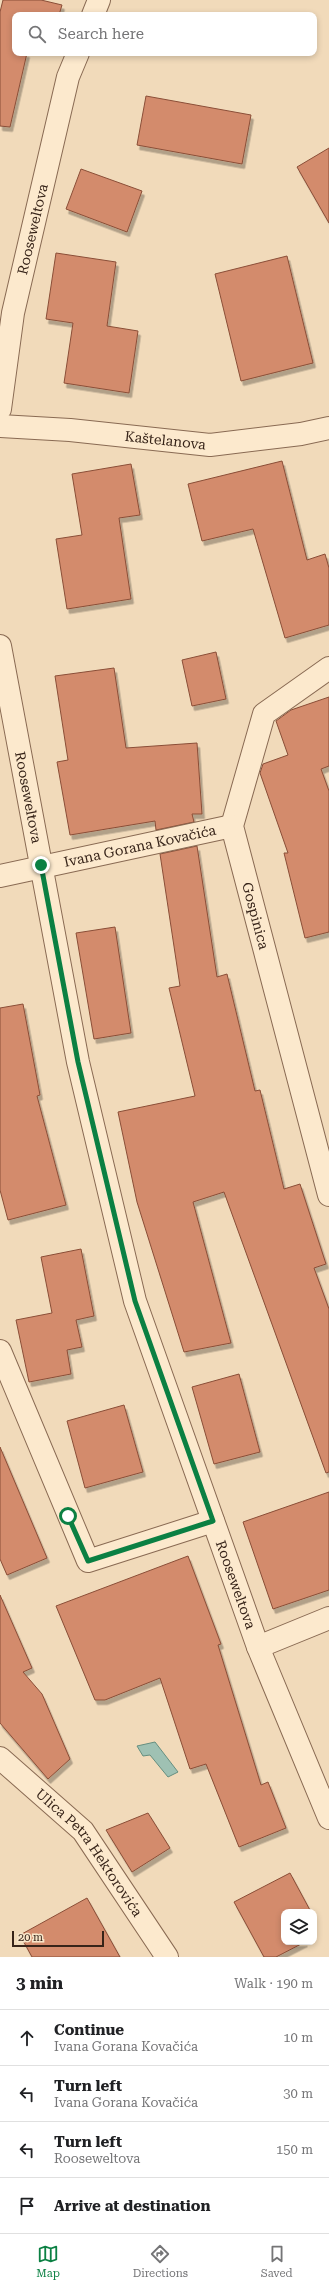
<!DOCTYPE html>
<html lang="en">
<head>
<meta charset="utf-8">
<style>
  :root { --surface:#fff; --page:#f2f2f2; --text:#202124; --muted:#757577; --line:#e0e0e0; --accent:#0b8043 }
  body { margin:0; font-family:"Roboto Serif",serif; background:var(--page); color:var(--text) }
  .controls { position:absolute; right:12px; bottom:12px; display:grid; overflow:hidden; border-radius:8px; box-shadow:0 2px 6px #0003 }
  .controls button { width:36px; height:36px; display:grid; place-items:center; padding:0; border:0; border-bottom:1px solid var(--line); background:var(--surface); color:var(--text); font:20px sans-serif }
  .scale { position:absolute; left:12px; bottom:10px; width:92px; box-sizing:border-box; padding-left:4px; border:2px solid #372419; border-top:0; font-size:11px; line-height:14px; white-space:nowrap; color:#372419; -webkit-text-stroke:3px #f8e6ca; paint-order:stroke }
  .stop { position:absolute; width:12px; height:12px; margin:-9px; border:3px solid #0b8043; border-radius:50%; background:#fff }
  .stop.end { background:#0b8043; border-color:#fff; box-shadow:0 1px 4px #0008 }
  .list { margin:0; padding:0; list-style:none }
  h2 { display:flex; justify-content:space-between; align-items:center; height:52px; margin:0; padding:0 16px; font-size:17px }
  h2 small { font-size:13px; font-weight:400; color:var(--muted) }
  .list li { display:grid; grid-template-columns:26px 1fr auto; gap:12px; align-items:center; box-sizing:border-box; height:56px; padding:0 16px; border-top:1px solid var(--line) }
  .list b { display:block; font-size:15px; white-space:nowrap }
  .list p { margin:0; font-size:13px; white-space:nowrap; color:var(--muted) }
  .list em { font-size:13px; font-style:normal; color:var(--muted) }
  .icon { flex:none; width:22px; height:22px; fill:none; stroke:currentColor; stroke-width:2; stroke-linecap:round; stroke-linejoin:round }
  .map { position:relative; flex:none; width:329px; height:1957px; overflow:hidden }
  .search { position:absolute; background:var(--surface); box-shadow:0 2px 6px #0003; left:12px; right:12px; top:12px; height:44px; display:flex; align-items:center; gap:10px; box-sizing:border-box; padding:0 14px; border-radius:8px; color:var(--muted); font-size:15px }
  .sheet { height:276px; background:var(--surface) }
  nav { display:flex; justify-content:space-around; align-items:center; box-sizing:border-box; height:56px; border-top:1px solid var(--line); background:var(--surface); font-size:11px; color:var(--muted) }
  nav a { display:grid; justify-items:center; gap:2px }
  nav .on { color:var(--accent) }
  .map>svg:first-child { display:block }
  .water { fill:#9fc1b3; stroke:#668f80 }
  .building { fill:#d38b6c; stroke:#8a4e37; filter:url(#shadow) }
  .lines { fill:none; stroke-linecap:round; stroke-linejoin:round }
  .minor-casing { stroke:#896a53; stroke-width:24 }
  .minor { stroke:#fce9cd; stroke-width:22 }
  .route { stroke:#0b8043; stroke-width:5 }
  .labels { text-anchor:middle; stroke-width:3; stroke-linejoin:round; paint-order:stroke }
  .street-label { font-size:14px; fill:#372419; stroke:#f8e6ca }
</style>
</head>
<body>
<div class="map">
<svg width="329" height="1957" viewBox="0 0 329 1957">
  <defs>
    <filter id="shadow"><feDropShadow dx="2.5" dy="4.5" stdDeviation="0" flood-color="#0004"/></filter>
  </defs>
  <rect width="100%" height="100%" fill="#f1daba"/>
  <path class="water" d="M155,1742L178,1772L168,1777L150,1755L143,1756L137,1746Z"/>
  <g class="building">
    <path d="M3,0H41L62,5L59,15H15V53H27L10,127L0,126V12Z"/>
    <path d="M146,96L251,115L242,164L137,145Z"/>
    <path d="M329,148V223L297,167Z"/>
    <path d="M81,169L142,191L127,232L66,209Z"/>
    <path d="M56,253L116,262L107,326L138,331L129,393L64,383L73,323L46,319Z"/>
    <path d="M287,256L313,363L241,381L215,274Z"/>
    <path d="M282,461L307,560L325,554L329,568V625L285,638L253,529L202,541L188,484Z"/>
    <path d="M131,464L140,515L119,518L131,599L67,609L56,539L82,535L72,474Z"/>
    <path d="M216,652L226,699L192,706L182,660Z"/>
    <path d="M114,668L126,748L197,743L202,814H192L194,822L156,830L155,821L70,835L57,762L68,760L55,676Z"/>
    <path d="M329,697V766L321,769L329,791V932L305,938L284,853H288L260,773L263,764L288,755L276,721L291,710Z"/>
    <path d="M197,846L217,977L227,974L255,1091L260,1090L284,1189L300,1184L326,1264L314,1268L329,1309V1472L326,1473L224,1192L193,1202L231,1343L184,1352L137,1202L118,1112L195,1096L169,988L180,986L160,854Z"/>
    <path d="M115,927L131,1033L94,1039L76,933Z"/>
    <path d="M23,1004L40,1095L37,1096L66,1205L8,1220L0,1190V1008Z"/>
    <path d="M81,1249L94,1316L76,1320L82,1347L67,1350L71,1374L29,1382L16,1320L52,1313L41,1257Z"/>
    <path d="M239,1374L260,1452L214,1464L192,1387Z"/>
    <path d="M124,1405L143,1472L85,1488L67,1421Z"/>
    <path d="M0,1447L47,1558L7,1575L0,1559Z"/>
    <path d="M329,1492V1590L273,1609L243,1522Z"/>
    <path d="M188,1556L221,1644L218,1645L261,1785L268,1782L286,1828L239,1847L206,1764L190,1769L160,1678L105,1700H95L56,1606Z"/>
    <path d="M0,1595L32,1668L23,1672L42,1694L70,1759L48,1779L0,1723Z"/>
    <path d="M148,1813L170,1848L132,1872L106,1830Z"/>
    <path d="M290,1873L311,1912H284V1942H305L276,1957H264L234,1902Z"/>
    <path d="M87,1898L120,1957H32L20,1935Z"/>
  </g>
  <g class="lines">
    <defs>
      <g id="minor">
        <path d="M93,15L99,0"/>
        <path id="s1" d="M0,409L13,313L68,77L78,53"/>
        <path id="s2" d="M0,426L70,430L210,445L301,434L329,428"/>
        <path id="s3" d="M0,646L78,1062L135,1301L258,1647L329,1818"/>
        <path id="s4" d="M329,668L264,714L232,826L329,1195"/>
        <path id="s5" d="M0,876L232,826"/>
        <path d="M0,1351L88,1561L213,1521"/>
        <path d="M258,1647L329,1618"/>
        <path id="s6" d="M0,1758L83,1831L167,1957"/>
      </g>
    </defs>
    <use href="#minor" class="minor-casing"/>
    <use href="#minor" class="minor"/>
  </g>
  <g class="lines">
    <path class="route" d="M41,865L78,1062L135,1301L213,1521L88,1561L68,1516"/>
  </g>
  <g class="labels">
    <g class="street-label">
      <text dy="5" stroke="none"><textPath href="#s1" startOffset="183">Rooseweltova</textPath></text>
      <text dy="5" stroke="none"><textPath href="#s2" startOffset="166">Kaštelanova</textPath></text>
      <text dy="5" stroke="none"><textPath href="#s3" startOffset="154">Rooseweltova</textPath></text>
      <text dy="5" stroke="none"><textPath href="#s5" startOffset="143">Ivana Gorana Kovačića</textPath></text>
      <text dy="5" stroke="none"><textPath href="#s4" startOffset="289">Gospinica</textPath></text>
      <text dy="5" stroke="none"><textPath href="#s3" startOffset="970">Rooseweltova</textPath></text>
      <text dy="5" stroke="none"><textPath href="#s6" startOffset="131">Ulica Petra Hektorovića</textPath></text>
    </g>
  </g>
</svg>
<div class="controls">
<button><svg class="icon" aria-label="layers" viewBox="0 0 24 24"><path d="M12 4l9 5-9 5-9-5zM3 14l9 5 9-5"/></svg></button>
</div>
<div class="scale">20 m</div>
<div class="stop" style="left:68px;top:1516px"></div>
<div class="stop end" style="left:41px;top:865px"></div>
<div class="search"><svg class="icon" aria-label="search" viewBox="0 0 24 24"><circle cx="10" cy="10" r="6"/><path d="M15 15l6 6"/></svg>Search here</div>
</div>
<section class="sheet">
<h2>3 min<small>Walk · 190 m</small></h2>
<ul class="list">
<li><svg class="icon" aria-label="ahead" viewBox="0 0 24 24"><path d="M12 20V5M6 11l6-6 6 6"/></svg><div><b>Continue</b><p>Ivana Gorana Kovačića</p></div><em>10 m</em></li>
<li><svg class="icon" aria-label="left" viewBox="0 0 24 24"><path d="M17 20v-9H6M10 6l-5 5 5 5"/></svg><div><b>Turn left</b><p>Ivana Gorana Kovačića</p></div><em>30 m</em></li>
<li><svg class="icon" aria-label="left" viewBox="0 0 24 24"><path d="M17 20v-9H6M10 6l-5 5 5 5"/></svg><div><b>Turn left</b><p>Rooseweltova</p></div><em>150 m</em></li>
<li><svg class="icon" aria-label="arrive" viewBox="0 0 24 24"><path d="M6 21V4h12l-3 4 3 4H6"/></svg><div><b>Arrive at destination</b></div></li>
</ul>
</section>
<nav>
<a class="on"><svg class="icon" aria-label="map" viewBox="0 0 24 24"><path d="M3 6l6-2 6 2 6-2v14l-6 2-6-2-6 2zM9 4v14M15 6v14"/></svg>Map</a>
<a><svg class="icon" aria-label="directions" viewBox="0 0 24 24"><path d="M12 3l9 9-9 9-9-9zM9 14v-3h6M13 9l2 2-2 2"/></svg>Directions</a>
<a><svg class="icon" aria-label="saved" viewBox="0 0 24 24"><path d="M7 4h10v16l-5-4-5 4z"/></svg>Saved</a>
</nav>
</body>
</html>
